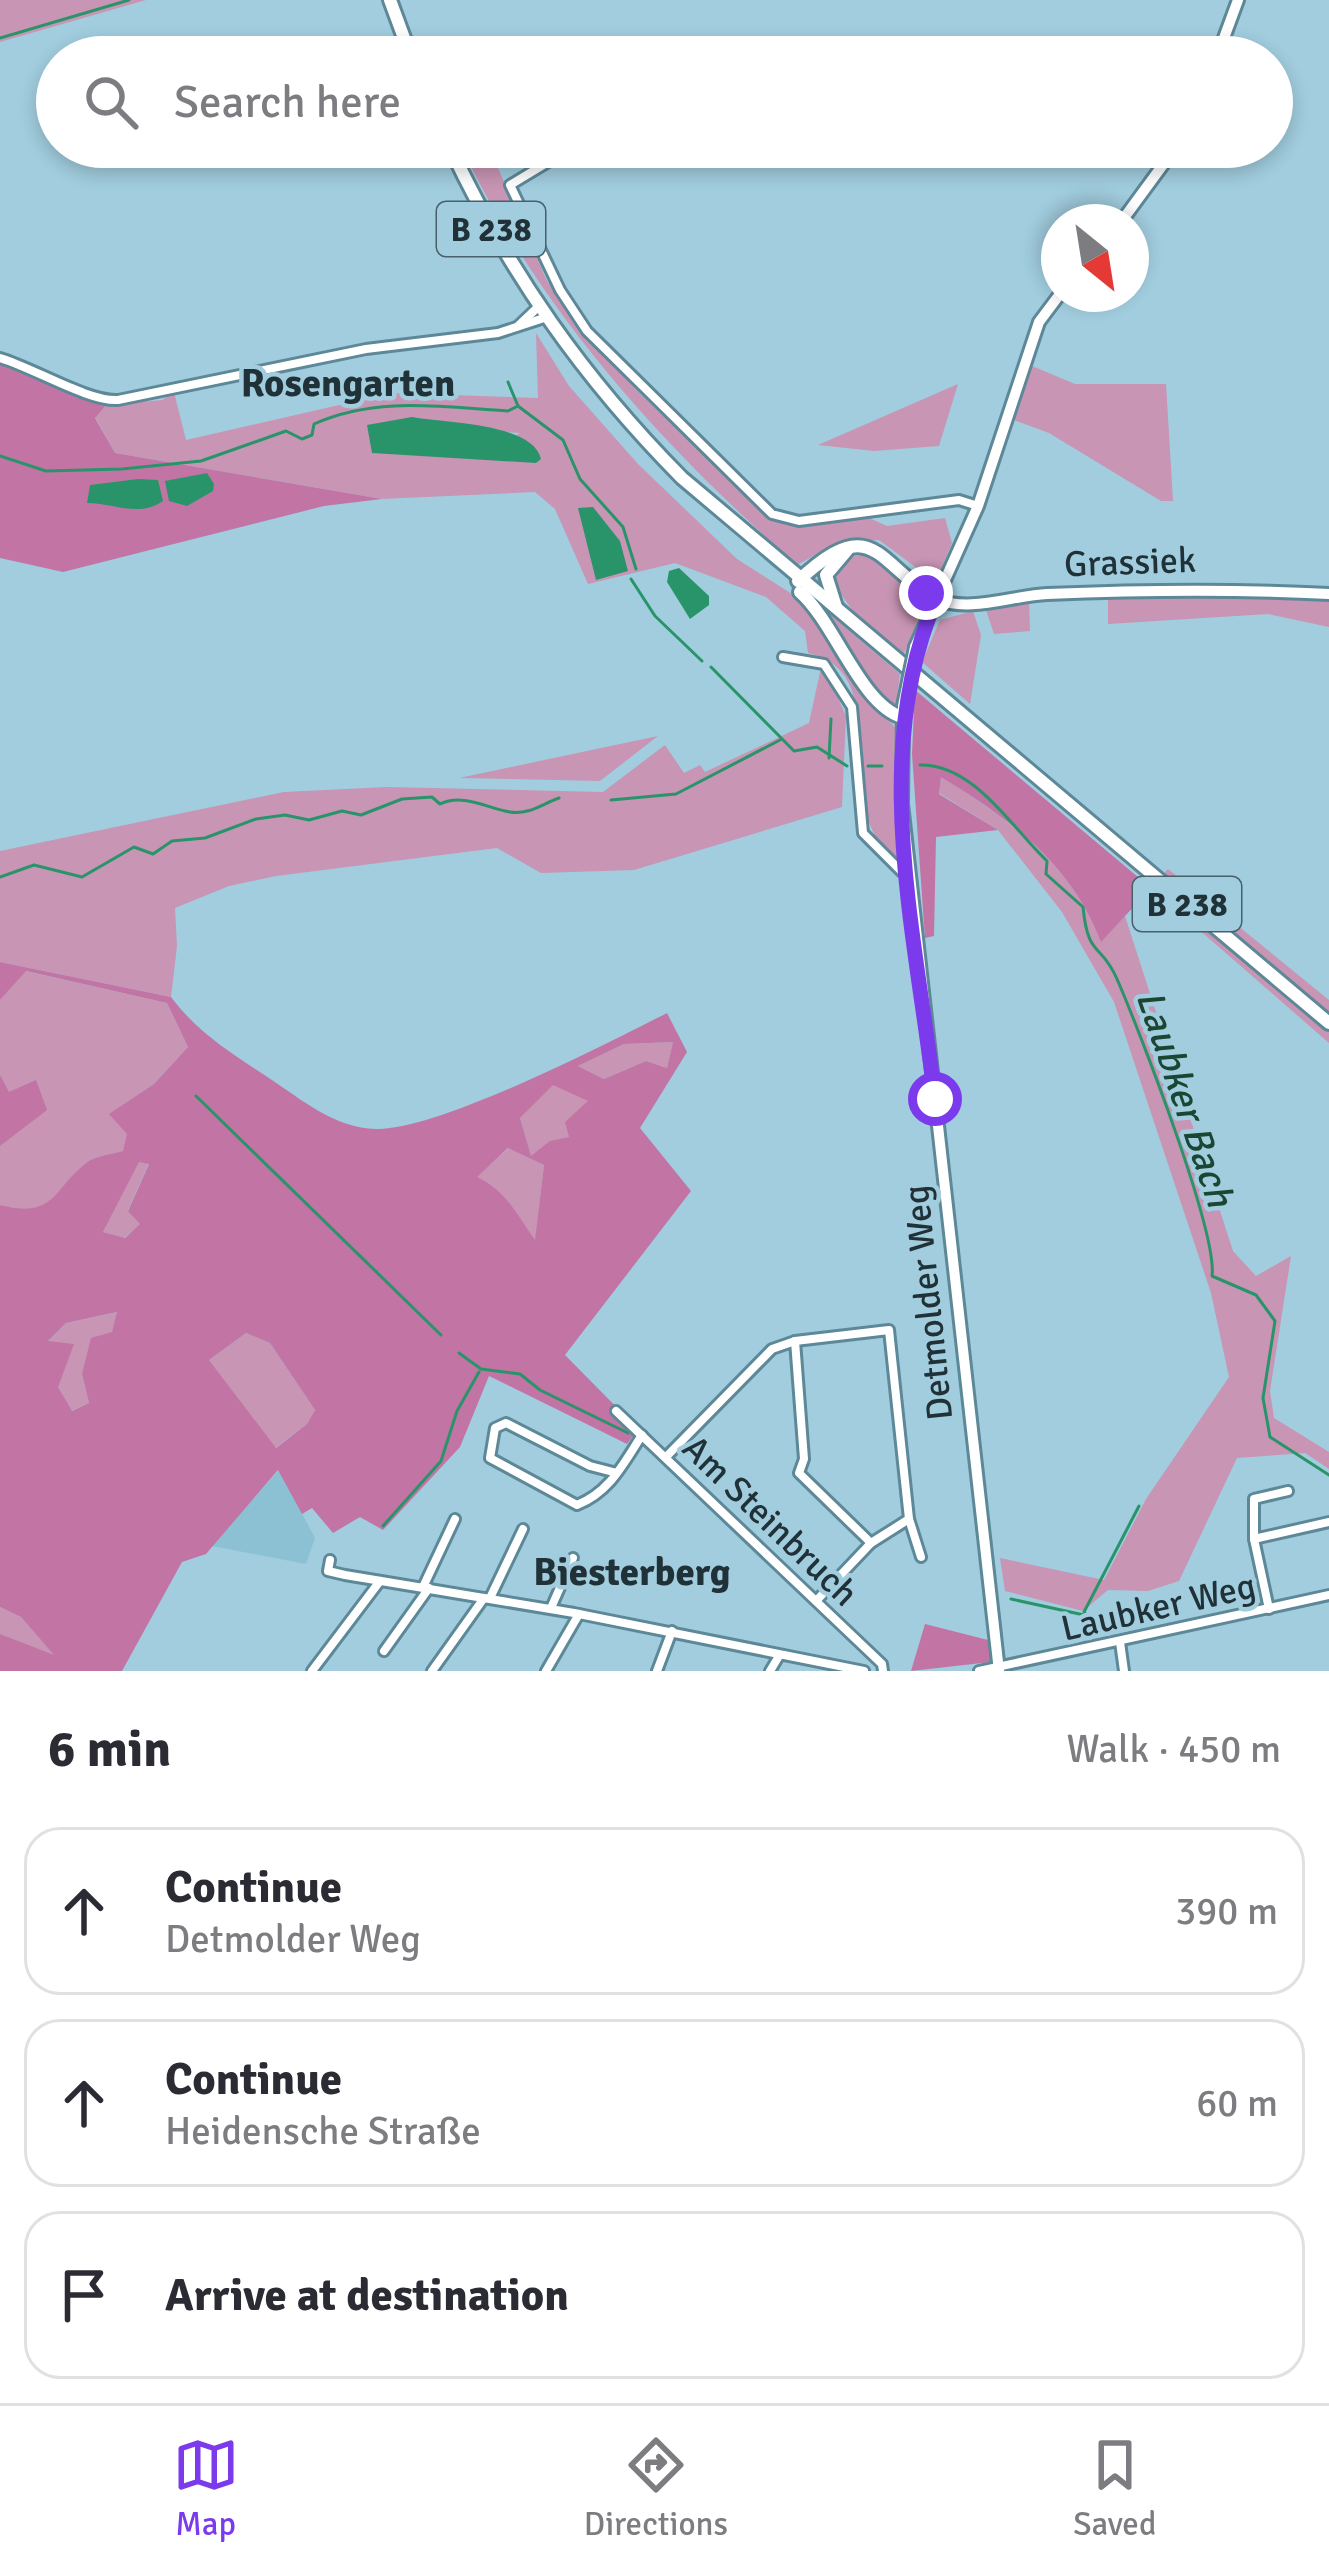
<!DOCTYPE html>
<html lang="en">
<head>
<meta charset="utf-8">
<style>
  :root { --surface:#fff; --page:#f7f7f7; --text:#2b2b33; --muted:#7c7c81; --line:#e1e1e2; --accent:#7c3aed }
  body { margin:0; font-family:Signika,sans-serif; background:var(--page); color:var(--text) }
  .compass { position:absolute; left:1041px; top:204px; width:108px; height:108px; border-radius:50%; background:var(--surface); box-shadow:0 6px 18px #0003; rotate:150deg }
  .stop { position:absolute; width:36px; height:36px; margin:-27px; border:9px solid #7c3aed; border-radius:50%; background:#fff }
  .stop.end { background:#7c3aed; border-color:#fff; box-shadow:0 3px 12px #0008 }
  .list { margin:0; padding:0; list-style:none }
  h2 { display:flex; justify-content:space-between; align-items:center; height:156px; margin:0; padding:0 48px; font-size:51px }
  h2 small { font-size:39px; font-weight:400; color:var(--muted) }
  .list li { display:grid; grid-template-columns:78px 1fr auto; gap:36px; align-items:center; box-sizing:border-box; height:168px; margin:0 24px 24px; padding:0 24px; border:3px solid var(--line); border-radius:36px }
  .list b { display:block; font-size:45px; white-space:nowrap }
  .list p { margin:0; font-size:39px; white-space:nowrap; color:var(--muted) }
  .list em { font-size:39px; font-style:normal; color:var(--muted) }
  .icon { flex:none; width:66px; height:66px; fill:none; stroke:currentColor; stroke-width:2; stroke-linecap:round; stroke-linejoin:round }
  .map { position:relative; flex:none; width:1329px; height:1671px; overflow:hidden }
  .search { position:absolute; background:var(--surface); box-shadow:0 6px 18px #0003; left:36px; right:36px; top:36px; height:132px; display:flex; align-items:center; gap:30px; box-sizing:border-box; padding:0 42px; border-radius:66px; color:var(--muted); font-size:45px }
  .sheet { height:732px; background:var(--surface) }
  nav { display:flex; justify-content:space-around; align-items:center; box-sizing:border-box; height:168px; border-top:3px solid var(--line); background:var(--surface); font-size:33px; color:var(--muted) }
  nav a { display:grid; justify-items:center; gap:6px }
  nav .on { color:var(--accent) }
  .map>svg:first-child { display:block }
  .built { fill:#8cc1d4 }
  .green { fill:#c895b4; fill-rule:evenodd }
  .forest { fill:#c274a5; fill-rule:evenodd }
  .water { fill:#29946a }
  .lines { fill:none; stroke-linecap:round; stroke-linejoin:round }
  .stream { stroke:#29946a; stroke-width:3 }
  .street-casing { stroke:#5d8897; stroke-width:14 }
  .secondary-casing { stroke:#5d8897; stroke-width:16 }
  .primary-casing { stroke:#5d8897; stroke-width:18 }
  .street { stroke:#fff; stroke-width:8 }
  .secondary { stroke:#fff; stroke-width:10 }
  .primary { stroke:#fff; stroke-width:12 }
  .secondary-bridge-casing { stroke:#5d8897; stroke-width:16; stroke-linecap:butt }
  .secondary-bridge { stroke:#fff; stroke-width:10 }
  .route { stroke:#7c3aed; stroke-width:15 }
  .labels { text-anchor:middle; stroke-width:9; stroke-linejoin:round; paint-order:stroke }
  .shield { fill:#a1cdde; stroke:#47606a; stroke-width:3 }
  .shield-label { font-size:33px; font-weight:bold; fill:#203238 }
  .street-label { font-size:36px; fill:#203238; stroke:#a1cdde }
  .neighbourhood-label { font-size:39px; font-weight:bold; fill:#203238; stroke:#a1cdde }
  .water-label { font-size:39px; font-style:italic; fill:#1b4633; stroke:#a1cdde }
</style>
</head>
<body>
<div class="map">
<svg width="1329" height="1671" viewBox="0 0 1329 1671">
  <rect width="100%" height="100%" fill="#a1cdde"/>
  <path class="built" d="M279,1470L315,1538L306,1564L212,1546Z"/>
  <g class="green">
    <path d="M0,0H146L0,42Z"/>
    <path d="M461,147H489L546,279L566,310L636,390L756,506L788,525L869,518L887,526L945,518L952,543L939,574L929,577L879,540L835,544L797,565C659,443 542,314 461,147Z"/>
    <path d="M536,333L569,386L638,464L737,559L792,594L828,631L873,705L895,727L899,863C821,804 901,675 808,653L805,631L766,597L675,563L588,584L555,509L535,492L382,499L115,453L95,417L106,405L162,400L174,392L186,440L392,393L538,398ZM367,425L520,433L478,459L410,452Z"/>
    <path d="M1032,366L1075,384H1166L1173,501H1161L1049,433L1014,420Z"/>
    <path d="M958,384L939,446L874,451L818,445Z"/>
    <path d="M865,555C887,561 919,584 919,610C919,625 907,644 902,659C882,640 786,560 865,555Z"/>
    <path d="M1108,597L1329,598V627L1268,614L1108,624Z"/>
    <path d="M1029,600L1030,631L994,634L985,607Z"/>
    <path d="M826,611L900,674L896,704L881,702Z"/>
    <path d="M973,611L981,635L970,704L922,662L940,620Z"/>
    <path d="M820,672L828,676L846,716L842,807L634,870L541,873L497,848L276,876L229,886L175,908L177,946L171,997L0,962V851L284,792L387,787L603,792L665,745L684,773L700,765L705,772L809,723Z"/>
    <path d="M658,736L600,781L459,778Z"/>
    <path d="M941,776C1008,820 1071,863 1101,941L1125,916L1233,1251L1256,1276L1291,1256L1270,1391L1274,1418L1329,1452V1469L1305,1453L1237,1458L1179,1581L1148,1591L1108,1590L1083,1611L1005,1591L1000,1558L1104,1580L1146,1499L1229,1377L1211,1293L1114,1002L1062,912L998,830L939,793Z"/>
    <path d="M1168,869L1329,1000V1043L1151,888Z"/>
    <path d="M25,971L167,1003L188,1047L154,1084L110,1114L128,1134L123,1151C112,1154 95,1156 86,1163C54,1187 59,1220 0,1205V1146L46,1109L8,1093L0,1075V1000Z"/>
    <path d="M673,1042L667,1068L646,1061L604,1079L578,1066L624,1044Z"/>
    <path d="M552,1084L589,1100L570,1137L531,1157L520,1118Z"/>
    <path d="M509,1148L544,1165L535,1243L476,1177Z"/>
    <path d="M139,1161L149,1163L128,1210L141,1224L124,1238L103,1232Z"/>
    <path d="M118,1312L112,1332L82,1374L89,1403L71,1411L58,1387L47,1342L66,1323Z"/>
    <path d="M246,1333L270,1343L315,1410L307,1424L275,1448L209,1360Z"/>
    <path d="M0,1607L21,1617L57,1658L0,1634Z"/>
  </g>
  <g class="forest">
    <path d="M0,363L35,372L106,405L95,418L115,453L382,499L324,506L63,572L0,558Z"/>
    <path d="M915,690L1151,888L1101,942C1072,865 1010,819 941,777L939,794L998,830L936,837L934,936L925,938L912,754Z"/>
    <path d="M0,962L171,997C198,1033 231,1053 269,1078C302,1100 335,1128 376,1129C437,1131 608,1043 667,1013L687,1052L640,1128L691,1191L565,1355L638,1429L627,1444L489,1376L460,1447L383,1530L360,1517L333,1533L312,1508L302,1514L278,1470L206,1554L182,1562L122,1671H0V1634L54,1655L21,1617L0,1607V1205C57,1219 53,1188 86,1163C95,1156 112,1154 123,1151L127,1134L109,1114L154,1084L188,1047L167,1003L26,971L0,1000ZM673,1042L667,1068L646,1061L604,1079L578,1066L624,1044ZM553,1085L588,1101L565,1122L569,1137L550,1141L531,1156L520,1118ZM508,1148L544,1165L535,1240C516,1213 507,1192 477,1177ZM139,1162L149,1164L128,1211L140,1224L125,1238L103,1232ZM117,1312L112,1332L91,1338L82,1374L89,1403L72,1411L58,1387L74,1344L48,1341L66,1323ZM246,1333L270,1343L315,1410L307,1424L276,1448L209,1360Z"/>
    <path d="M0,1075L9,1092L36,1080L47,1110L0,1146Z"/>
    <path d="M925,1624L988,1640L991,1662L911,1671Z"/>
  </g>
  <g class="water">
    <path d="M412,417C445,423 533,423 541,459L536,463L372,453L367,425Z"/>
    <path d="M207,473L214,484L213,491L187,506L169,501L165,481Z"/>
    <path d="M138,479L158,480L163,501C139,518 114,503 87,503L90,485Z"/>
    <path d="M593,507L620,541L628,571L596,580L578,508Z"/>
    <path d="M679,568L709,596V605L690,619L667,582L669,571Z"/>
  </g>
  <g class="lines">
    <g class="stream">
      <path d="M0,38L129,0"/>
      <path d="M508,382L518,406"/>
      <path d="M0,456L46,471L122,469L201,461L286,431L302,439L312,435L314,424C376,396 441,407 508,411L518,406L563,440L580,479L623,527L636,569"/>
      <path d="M631,579L655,616L702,661"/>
      <path d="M711,667L794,751L817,747L847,766"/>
      <path d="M829,758L831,719"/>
      <path d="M920,765C974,764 1012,828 1047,861L1046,874L1083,907C1088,959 1101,942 1117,979C1138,1027 1218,1233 1212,1276L1256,1295L1275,1321L1263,1398L1270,1437L1329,1475"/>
      <path d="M868,766H882"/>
      <path d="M611,800L676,794L780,740"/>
      <path d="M0,877L34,865L82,877L134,847L153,854L172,841L205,838L256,819L285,815L309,820L342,811L361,815L402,799L432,797L440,804C463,793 487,808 510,812C529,815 542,804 559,798"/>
      <path d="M196,1096L441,1335"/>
      <path d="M459,1353L481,1369L520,1374L540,1390L628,1433"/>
      <path d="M383,1526L441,1461L457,1411L479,1372"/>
      <path d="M1011,1599L1084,1615"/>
      <path d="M1092,1643L1091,1619L1084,1612L1139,1506"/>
    </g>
    <defs>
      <g id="street">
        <path d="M701,57L715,44"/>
        <path d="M573,147L510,185L560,290L587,331L772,514L799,521L959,500L978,506"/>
        <path d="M518,326L537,308"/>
        <path d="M0,358C34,368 89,402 118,400L366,349L498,333L544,318"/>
        <path d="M783,657L824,664L852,707L863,833L902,872H909"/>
        <path d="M795,1341L804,1459L799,1473L871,1543"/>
        <path d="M616,1411L882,1664L883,1671"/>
        <path d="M666,1457L772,1349L795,1341L889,1330L909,1519L871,1543L817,1600"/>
        <path d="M617,1473L590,1466L506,1423L495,1428L490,1458L577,1505C610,1492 623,1464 642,1435"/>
        <path d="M909,1519L921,1557"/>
        <path d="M1254,1539L1329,1522"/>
        <path d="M330,1560L328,1571L345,1575L574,1613L864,1671"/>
        <path d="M423,1587L455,1519"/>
        <path d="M490,1598L523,1529"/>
        <path d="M551,1608L573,1558"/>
        <path d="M1269,1609L1254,1539V1499L1288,1491"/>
        <path d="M1120,1642L1124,1671"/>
        <path d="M384,1651L429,1588"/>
        <path d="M312,1671L380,1581"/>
        <path d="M432,1671L484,1598"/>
        <path d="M546,1671L579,1614"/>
        <path d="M657,1671L672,1631"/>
        <path d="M770,1671L779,1656"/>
        <path d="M979,1671L1329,1595"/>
      </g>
      <g id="secondary">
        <path d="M1217,57L1238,0"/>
        <path d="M1121,222L1176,147"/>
        <path d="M936,599C970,613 1010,596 1047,594C1141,590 1235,589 1329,594"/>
        <path d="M915,647L978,506L1039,322L1060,294"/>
        <path d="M903,709L902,804L999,1671"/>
      </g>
      <g id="primary">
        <path d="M390,0L411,57"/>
        <path d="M450,147C509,273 584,379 682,478L1329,1023"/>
        <path d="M798,581C874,510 876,564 936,599"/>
        <path d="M800,592C835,623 861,705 902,717"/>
        <path d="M836,607L826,575L848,549"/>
      </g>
    </defs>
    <use href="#street" class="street-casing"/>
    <use href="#secondary" class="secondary-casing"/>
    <use href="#primary" class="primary-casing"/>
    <use href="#street" class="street"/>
    <use href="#secondary" class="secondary"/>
    <use href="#primary" class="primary"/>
    <defs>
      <path id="secondary-bridge" d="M903,706L915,647"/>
    </defs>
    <use href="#secondary-bridge" class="secondary-bridge-casing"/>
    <use href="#secondary-bridge" class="secondary-bridge"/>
  </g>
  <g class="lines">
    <path class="route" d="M926,593L936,599C869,756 916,935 935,1099"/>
  </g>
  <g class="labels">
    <g class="shield">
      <rect x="437" y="202" width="108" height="54" rx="9"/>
      <rect x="1133" y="877" width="108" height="54" rx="9"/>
    </g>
    <g class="shield-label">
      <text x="491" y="241">B 238</text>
      <text x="1187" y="916">B 238</text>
    </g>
    <g class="street-label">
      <text transform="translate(1130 561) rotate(-2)" y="13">Grassiek</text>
      <text transform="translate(927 1303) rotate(-96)" y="13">Detmolder Weg</text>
      <text transform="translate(771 1520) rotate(44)" y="13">Am Steinbruch</text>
      <text transform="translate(1158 1606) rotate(-13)" y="13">Laubker Weg</text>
    </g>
    <g class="neighbourhood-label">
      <text x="348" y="396">Rosengarten</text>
      <text x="632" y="1585">Biesterberg</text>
    </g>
    <g class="water-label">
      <text transform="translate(1186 1098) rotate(71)" y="14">Laubker Bach</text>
    </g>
  </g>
</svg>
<svg class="compass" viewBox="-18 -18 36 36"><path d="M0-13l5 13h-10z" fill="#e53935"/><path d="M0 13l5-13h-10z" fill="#7c7c81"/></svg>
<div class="stop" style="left:935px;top:1099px"></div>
<div class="stop end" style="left:926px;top:593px"></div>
<div class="search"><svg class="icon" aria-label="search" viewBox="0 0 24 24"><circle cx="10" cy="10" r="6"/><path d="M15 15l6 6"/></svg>Search here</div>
</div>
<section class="sheet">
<h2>6 min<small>Walk · 450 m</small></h2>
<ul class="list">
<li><svg class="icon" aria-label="ahead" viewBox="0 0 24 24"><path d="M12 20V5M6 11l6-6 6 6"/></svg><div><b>Continue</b><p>Detmolder Weg</p></div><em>390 m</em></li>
<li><svg class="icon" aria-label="ahead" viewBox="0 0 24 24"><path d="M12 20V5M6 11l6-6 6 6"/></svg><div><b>Continue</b><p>Heidensche Straße</p></div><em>60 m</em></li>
<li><svg class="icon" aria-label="arrive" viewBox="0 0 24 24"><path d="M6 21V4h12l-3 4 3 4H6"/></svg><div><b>Arrive at destination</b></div></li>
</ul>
</section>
<nav>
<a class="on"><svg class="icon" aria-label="map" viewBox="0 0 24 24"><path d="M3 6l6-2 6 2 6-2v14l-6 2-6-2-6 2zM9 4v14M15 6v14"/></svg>Map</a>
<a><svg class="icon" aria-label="directions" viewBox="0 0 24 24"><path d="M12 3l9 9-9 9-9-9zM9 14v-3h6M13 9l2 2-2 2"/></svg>Directions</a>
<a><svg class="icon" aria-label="saved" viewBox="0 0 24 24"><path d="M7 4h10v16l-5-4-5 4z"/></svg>Saved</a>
</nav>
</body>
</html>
